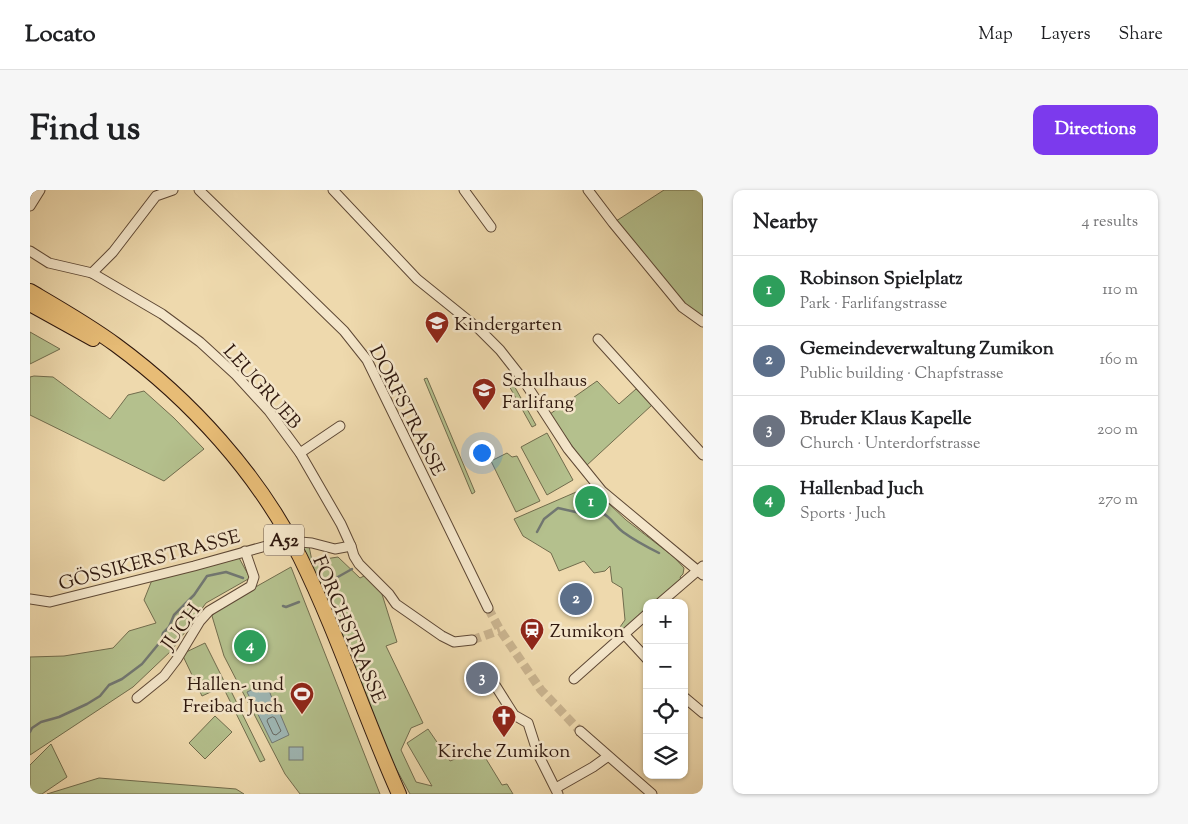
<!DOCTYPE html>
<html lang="en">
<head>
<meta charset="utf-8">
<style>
  :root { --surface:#fff; --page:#f6f6f6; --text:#202124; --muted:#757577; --line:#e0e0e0; --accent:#7c3aed }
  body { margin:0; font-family:"Sorts Mill Goudy",serif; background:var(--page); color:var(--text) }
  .controls { position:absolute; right:15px; bottom:15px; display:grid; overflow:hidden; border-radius:10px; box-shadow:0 1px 4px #0004 }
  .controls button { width:45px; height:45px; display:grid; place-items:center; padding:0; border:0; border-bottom:1px solid var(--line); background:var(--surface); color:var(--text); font:25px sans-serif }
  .you { position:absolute; left:451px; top:262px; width:18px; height:18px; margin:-12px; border:4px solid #fff; border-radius:50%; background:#1a73e8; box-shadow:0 0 0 8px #1a73e833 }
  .badge { display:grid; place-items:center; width:32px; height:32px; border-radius:50%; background:var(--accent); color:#fff; font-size:16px; font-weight:700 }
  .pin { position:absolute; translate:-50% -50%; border:2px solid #fff; box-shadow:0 1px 5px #0006 }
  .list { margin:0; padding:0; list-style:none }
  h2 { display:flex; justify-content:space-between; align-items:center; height:65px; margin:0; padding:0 20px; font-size:21px }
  h2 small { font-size:16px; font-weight:400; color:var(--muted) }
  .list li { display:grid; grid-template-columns:32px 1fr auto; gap:15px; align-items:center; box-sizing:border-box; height:70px; padding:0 20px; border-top:1px solid var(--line) }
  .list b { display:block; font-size:19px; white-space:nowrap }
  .list p { margin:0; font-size:16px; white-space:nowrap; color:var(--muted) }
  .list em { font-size:16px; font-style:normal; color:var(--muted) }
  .icon { flex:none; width:28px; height:28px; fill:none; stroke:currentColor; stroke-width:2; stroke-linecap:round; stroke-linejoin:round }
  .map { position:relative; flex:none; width:673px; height:604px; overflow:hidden; border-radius:10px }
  header { display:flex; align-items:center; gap:30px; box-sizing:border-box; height:70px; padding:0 25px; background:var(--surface); border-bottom:1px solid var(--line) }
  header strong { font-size:24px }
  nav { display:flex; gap:28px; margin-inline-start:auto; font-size:18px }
  .intro { display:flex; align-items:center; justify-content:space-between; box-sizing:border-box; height:120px; padding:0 30px }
  h1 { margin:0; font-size:35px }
  .button { padding:12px 22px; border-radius:10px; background:var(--accent); color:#fff; font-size:18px; font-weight:700 }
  main { display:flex; gap:30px; padding:0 30px }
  aside { flex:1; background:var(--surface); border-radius:10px; box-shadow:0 1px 4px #0004 }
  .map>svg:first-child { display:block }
  .green { fill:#b4c08d; stroke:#716c4d }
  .water { fill:#9eb7b5; stroke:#717772 }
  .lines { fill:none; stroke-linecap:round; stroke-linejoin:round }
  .shore { stroke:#666761; stroke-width:1 }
  .stream { stroke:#717772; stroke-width:2.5 }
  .minor-tunnel { stroke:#c8b28d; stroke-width:9; stroke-dasharray:9 4.5; stroke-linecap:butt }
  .minor-casing { stroke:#5e4835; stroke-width:11 }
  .highway-casing { stroke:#2e170d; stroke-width:16 }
  .minor { stroke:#f4e6ca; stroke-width:9 }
  .highway { stroke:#e7bc76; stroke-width:14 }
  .labels { text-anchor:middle; stroke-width:5; stroke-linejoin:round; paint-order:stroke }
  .shield { fill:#f4e6ca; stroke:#695546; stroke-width:1 }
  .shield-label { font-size:18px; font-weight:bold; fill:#2e170d }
  .poi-label { font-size:19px; fill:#2e170d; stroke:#f4e6ca; text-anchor:start }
  .street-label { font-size:19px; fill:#2e170d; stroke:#f4e6ca }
</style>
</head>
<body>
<header>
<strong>Locato</strong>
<nav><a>Map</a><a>Layers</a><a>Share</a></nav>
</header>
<div class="intro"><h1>Find us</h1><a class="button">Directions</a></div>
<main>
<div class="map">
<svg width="673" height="604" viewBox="0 0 673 604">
  <rect width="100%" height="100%" fill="#eed9ad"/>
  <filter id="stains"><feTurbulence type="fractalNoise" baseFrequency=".004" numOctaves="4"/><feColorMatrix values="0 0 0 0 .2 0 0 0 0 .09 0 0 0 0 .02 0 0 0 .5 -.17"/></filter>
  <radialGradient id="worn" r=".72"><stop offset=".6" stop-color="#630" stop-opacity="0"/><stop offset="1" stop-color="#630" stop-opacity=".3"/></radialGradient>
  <g class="green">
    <path d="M634,0H673V132L652,117L583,33Z"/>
    <path d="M0,142L30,159L0,174Z"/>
    <path d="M4,186L23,187L80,229L98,205L114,201L144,228L174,259L134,291L0,225V187Z"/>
    <path d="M397,188L445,302L442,304L394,189Z"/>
    <path d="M567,191L589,214L606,199L622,215L556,276L520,224Z"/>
    <path d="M482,192L506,235L502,237L478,194Z"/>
    <path d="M517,243L543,290L517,305L491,257Z"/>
    <path d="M477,263L482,267L487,266L510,311L486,322L461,271Z"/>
    <path d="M560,296L596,330L644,367L654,378L653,384L650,387L651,389L624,413H617V419L592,441L590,437L595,430L592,398L582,392L580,376L575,381L564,383L554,371L529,381L521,363L493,346L484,329Z"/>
    <path d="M270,355L279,356L282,371L308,367L330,388L334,386L351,401L367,452L356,456L393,533L381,538L371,560L386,592L402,596L377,553L398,539L420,571L450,559L472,595L477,594L483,604H380L358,564Z"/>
    <path d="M208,366L220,388L176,413L142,460L103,497L0,565V467L34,466L83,458L99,441L126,433L114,410L122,390Z"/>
    <path d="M261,377L350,604H270L255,584L194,466L182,426L190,417Z"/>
    <path d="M175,453L196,495L172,506L152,464Z"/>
    <path d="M200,499L235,570L230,572L195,501Z"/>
    <path d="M185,526L202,542L175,569L159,553Z"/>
    <path d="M21,554L37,587L12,604H0V575Z"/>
    <path d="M69,588L206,599L214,604H17Z"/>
  </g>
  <g class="water">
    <path d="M236,493L244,513V516L240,519L235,515L234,519L237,524L248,519L259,545L242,553L217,502Z"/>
    <rect x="259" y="557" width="14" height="13"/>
  </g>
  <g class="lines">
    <path class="shore" d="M243,527L245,528L251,541L246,545L243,544L237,531L238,529Z"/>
    <g class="stream">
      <path d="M507,342L514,329L528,318L550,323L561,328L572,323C581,327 585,336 593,342C604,350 617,357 629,363"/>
      <path d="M298,394L306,388L322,379"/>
      <path d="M253,416L256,417L269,412"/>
      <path d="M0,542L2,538L11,532L29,527L57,514L70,506L79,495L92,489L112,474L131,451L133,443L139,437L144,425L164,405L177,386L196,382L213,388"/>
    </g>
    <g class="minor-tunnel">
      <path d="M458,418L470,440L511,500L550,541"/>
      <path d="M442,450L470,440"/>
    </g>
    <defs>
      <g id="minor">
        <path d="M169,0L314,141L337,170L458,418"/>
        <path d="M303,0L387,89L449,139L470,160L492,188L538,259L572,301L673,385"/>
        <path d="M434,0L461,37"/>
        <path d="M558,0L583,33L652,117L673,132"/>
        <path d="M0,16L10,0"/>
        <path d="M0,61L19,73L62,83L132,124L170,152L206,185L239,221L270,263L311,334L321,356"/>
        <path d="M62,83L83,62L126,6L143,0"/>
        <path d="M568,149L673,265"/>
        <path d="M270,263L310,236"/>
        <path d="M270,352L282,353L305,359L321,356L324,366L329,374L359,404L366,414L412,446L424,452L442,450"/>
        <path d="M0,409L20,412L164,376L247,353"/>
        <path d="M630,413L673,376"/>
        <path d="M594,444L617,469"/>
        <path d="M460,487L484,525L498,533L508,564L528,604"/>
        <path d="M544,489L617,424"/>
        <path d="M654,507L673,523"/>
        <path d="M107,508L134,486L147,469L170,431L179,421L221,396L224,387L215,361"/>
        <path d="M550,541L622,604"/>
        <path d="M526,598L563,577L577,567"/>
      </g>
      <g id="highway">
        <path d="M0,101C29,118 59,135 86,155C161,210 228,284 270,367C308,444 334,526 369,604"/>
        <path d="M0,114L63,149"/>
      </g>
    </defs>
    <use href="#minor" class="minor-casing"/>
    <use href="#highway" class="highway-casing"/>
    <use href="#minor" class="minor"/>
    <use href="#highway" class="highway"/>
  </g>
  <defs>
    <symbol id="school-pin" viewBox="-11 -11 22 30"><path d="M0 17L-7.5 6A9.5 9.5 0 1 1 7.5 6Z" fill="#8f2418" stroke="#f4e6ca"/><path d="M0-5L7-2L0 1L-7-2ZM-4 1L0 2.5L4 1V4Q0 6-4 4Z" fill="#fff"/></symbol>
    <symbol id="station-pin" viewBox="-11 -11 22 30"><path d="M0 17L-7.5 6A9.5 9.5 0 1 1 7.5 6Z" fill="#8f2418" stroke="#f4e6ca"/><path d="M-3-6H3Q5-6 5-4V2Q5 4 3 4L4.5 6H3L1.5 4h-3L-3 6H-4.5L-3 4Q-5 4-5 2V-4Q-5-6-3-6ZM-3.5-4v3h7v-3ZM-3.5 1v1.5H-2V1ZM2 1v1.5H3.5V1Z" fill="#fff"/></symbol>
    <symbol id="stadium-pin" viewBox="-11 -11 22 30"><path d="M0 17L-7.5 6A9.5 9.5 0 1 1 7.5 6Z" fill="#8f2418" stroke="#f4e6ca"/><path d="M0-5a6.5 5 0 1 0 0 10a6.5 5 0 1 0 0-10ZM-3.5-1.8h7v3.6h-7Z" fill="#fff"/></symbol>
    <symbol id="church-pin" viewBox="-11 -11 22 30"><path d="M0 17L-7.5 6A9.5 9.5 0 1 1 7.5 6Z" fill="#8f2418" stroke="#f4e6ca"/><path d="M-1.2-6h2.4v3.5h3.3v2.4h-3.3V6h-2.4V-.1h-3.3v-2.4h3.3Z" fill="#fff"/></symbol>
  </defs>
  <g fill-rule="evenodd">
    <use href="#school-pin" x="393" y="119" width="28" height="38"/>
    <use href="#school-pin" x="440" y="186" width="28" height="38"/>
    <use href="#station-pin" x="488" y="426" width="28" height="38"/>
    <use href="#stadium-pin" x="258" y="490" width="28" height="38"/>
    <use href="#church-pin" x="460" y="513" width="28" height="38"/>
  </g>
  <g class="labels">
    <rect class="shield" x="234" y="334.5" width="40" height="31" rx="4"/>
    <g class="shield-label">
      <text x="254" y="356">A52</text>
    </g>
    <g class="poi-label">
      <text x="424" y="140">Kindergarten</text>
      <text x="472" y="196">Schulhaus<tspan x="472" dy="22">Farlifang</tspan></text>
      <text x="520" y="447">Zumikon</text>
      <text x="254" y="500" text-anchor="end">Hallen- und<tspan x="254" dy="22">Freibad Juch</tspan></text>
      <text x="474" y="567" text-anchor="middle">Kirche Zumikon</text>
    </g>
    <g class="street-label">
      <text transform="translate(233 196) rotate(48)" y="7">LEUGRUEB</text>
      <text transform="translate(378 220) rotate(63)" y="7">DORFSTRASSE</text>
      <text transform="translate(119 369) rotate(-15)" y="7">GÖSSIKERSTRASSE</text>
      <text transform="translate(150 436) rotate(-54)" y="7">JUCH</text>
      <text transform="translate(320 439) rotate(67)" y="7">FORCHSTRASSE</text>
    </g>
  </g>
  <rect width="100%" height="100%" filter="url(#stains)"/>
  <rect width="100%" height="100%" fill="url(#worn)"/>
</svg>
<div class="controls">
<button>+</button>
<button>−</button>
<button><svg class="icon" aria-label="locate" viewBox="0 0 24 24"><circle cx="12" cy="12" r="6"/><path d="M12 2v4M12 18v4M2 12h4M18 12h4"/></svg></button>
<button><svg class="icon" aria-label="layers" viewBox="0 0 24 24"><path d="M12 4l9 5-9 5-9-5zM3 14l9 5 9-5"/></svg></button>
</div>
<div class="you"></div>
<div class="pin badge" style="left:561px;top:312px;background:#2e9e5b">1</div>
<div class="pin badge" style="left:546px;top:409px;background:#5c6f8a">2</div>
<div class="pin badge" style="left:452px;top:488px;background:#6b7280">3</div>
<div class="pin badge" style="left:220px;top:456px;background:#2e9e5b">4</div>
</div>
<aside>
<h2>Nearby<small>4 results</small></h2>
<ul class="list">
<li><span class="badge" style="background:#2e9e5b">1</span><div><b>Robinson Spielplatz</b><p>Park · Farlifangstrasse</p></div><em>110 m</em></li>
<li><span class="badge" style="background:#5c6f8a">2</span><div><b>Gemeindeverwaltung Zumikon</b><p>Public building · Chapfstrasse</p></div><em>160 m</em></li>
<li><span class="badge" style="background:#6b7280">3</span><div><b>Bruder Klaus Kapelle</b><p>Church · Unterdorfstrasse</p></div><em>200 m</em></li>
<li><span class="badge" style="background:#2e9e5b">4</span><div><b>Hallenbad Juch</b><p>Sports · Juch</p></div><em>270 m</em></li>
</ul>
</aside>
</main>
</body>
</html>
